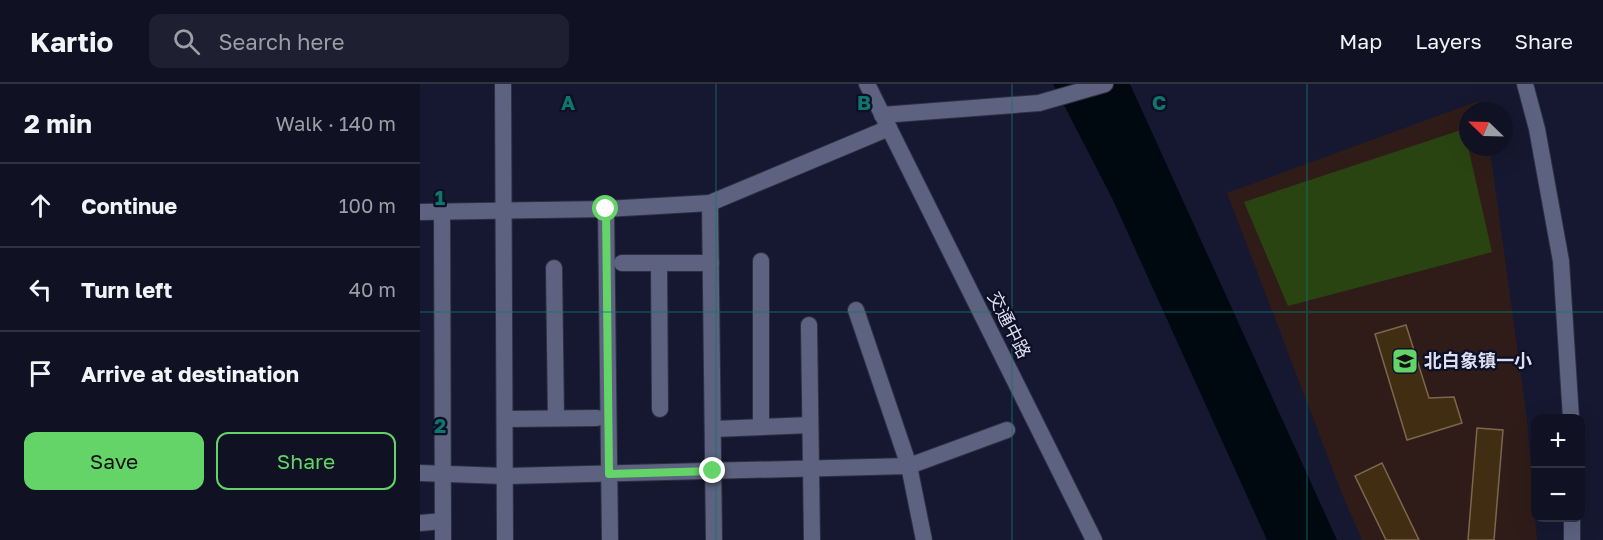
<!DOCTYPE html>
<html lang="en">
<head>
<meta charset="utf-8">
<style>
  :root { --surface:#101224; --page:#1e2031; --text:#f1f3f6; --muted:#9c9ea6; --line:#303241; --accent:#64d468 }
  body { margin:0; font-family:"Golos Text","Noto Sans SC",sans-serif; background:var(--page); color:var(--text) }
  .controls { position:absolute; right:18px; bottom:18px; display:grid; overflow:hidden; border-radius:12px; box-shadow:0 6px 24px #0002 }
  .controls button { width:54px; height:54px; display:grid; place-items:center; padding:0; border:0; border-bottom:2px solid var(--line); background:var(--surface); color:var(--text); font:30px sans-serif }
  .compass { position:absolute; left:1039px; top:18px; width:54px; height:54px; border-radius:50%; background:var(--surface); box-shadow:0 6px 24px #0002; rotate:293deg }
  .stop { position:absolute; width:18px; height:18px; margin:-14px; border:4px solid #64d468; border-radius:50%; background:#fff }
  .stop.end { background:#64d468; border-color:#fff; box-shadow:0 2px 6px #0008 }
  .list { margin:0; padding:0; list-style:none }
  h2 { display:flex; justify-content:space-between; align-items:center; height:78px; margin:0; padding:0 24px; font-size:26px }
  h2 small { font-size:20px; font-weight:400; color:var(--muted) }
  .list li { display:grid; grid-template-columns:39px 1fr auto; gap:18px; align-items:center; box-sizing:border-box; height:84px; padding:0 24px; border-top:2px solid var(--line) }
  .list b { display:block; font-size:22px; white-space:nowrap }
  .list em { font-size:20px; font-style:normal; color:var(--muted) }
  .actions { display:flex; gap:12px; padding:18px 24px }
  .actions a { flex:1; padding:14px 0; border:2px solid var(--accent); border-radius:12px; text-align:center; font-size:21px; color:var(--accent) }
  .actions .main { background:var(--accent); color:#111 }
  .icon { flex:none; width:33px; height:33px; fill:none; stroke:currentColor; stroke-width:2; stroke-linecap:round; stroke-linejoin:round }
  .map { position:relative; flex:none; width:1183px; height:456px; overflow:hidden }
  header { display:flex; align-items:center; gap:36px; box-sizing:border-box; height:84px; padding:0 30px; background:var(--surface); border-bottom:2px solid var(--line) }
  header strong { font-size:28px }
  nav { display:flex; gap:33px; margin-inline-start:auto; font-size:21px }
  .search { width:420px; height:54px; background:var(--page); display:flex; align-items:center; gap:15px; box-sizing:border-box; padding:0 21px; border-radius:12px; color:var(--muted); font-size:22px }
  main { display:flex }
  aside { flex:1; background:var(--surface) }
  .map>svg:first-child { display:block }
  .education { fill:#2f1c19 }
  .green { fill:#294411 }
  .water { fill:#00090f }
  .building { fill:#412d11; stroke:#7c674e; stroke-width:1.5 }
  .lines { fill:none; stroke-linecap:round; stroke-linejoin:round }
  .minor-casing { stroke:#2e3042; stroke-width:18 }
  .tertiary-casing { stroke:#2e3042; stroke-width:18 }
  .minor { stroke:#5c627f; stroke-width:16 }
  .tertiary { stroke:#5c627f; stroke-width:16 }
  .route { stroke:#64d468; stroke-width:8 }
  .grid { fill:none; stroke:#0f766e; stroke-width:1.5; stroke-opacity:0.55 }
  .labels { text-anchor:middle; stroke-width:4.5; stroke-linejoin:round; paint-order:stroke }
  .street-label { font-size:18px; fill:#dbdff0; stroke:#0c0f26 }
  .poi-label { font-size:18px; font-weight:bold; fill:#dbdff0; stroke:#0c0f26; text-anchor:start }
  .grid-label { font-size:20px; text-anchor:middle; font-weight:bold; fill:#0f766e; stroke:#0c0f26; stroke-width:4.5; stroke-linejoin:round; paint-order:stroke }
</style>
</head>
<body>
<header>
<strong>Kartio</strong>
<div class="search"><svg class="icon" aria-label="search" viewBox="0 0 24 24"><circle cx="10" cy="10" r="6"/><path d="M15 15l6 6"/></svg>Search here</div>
<nav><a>Map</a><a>Layers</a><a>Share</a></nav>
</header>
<main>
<aside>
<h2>2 min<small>Walk · 140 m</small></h2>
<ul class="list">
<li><svg class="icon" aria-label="ahead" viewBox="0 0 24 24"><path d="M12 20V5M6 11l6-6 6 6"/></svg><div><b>Continue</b></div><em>100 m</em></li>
<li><svg class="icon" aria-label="left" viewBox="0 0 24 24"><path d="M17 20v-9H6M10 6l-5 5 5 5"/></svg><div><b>Turn left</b></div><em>40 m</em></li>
<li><svg class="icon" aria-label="arrive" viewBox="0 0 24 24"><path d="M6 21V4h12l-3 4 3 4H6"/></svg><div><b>Arrive at destination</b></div></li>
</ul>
<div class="actions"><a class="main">Save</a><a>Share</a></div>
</aside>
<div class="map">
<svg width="1183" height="456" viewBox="0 0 1183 456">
  <rect width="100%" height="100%" fill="#151830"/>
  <path class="education" d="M1058,17L1060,27H1048V63H1069L1070,66L1107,335L1117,456H942L924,415L807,109Z"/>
  <path class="green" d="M1044,45L1072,168L868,222L824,118Z"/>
  <path class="water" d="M633,0H710L917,456H847L692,114Z"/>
  <g class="building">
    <path d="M986,241L1009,314L1034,313L1042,339L987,356L955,250Z"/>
    <path d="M1057,344L1083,346L1074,456H1048Z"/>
    <path d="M962,379L999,456H966L935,392Z"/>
  </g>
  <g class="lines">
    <defs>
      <g id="minor">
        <path d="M83,0L85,456"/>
        <path d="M1105,0L1117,45L1141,177L1151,334"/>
        <path d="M462,31L619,19L685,0"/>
        <path d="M290,119L294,456"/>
        <path d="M186,125L190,456"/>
        <path d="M22,127L23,456"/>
        <path d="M0,128L186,125L290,119L469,44"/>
        <path d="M341,177V341"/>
        <path d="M202,179H291"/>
        <path d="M239,181L240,325"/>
        <path d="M134,184L136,334"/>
        <path d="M436,226L489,382L504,456"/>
        <path d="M389,241L392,456"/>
        <path d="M86,335L177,334"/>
        <path d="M294,345L390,341"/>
        <path d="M0,389L84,392L489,382L587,346"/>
        <path d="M1152,434V456"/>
        <path d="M0,439L23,437"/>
      </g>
      <path id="tertiary" d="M447,0L674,456"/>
    </defs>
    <use href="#minor" class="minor-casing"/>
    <use href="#tertiary" class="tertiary-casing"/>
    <use href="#minor" class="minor"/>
    <use href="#tertiary" class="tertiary"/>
  </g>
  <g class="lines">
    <path class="route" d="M186,125L189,390L293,387"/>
  </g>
  <path class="grid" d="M296,0V456M592,0V456M887,0V456M0,228H1183"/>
  <defs>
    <symbol id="school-square" viewBox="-11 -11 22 22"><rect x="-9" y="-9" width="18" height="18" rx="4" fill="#64d468" stroke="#0c0f26"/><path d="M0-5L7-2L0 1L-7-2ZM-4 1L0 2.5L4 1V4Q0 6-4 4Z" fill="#111"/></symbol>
  </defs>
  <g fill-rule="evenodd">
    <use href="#school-square" x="970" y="262" width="30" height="30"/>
  </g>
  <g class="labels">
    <g class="street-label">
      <text transform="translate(589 241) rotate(63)" y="6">交通中路</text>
    </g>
    <g class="poi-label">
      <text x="1004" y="283">北白象镇一小</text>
    </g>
  </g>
  <g class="grid-label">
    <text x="148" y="26">A</text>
    <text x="444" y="26">B</text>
    <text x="739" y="26">C</text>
    <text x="20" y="121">1</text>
    <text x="20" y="349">2</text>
  </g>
</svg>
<div class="controls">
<button>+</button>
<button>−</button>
</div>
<svg class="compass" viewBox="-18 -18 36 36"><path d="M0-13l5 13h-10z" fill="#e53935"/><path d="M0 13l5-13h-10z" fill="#9c9ea6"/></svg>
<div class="stop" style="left:186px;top:125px"></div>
<div class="stop end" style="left:293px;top:387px"></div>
</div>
</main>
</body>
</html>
